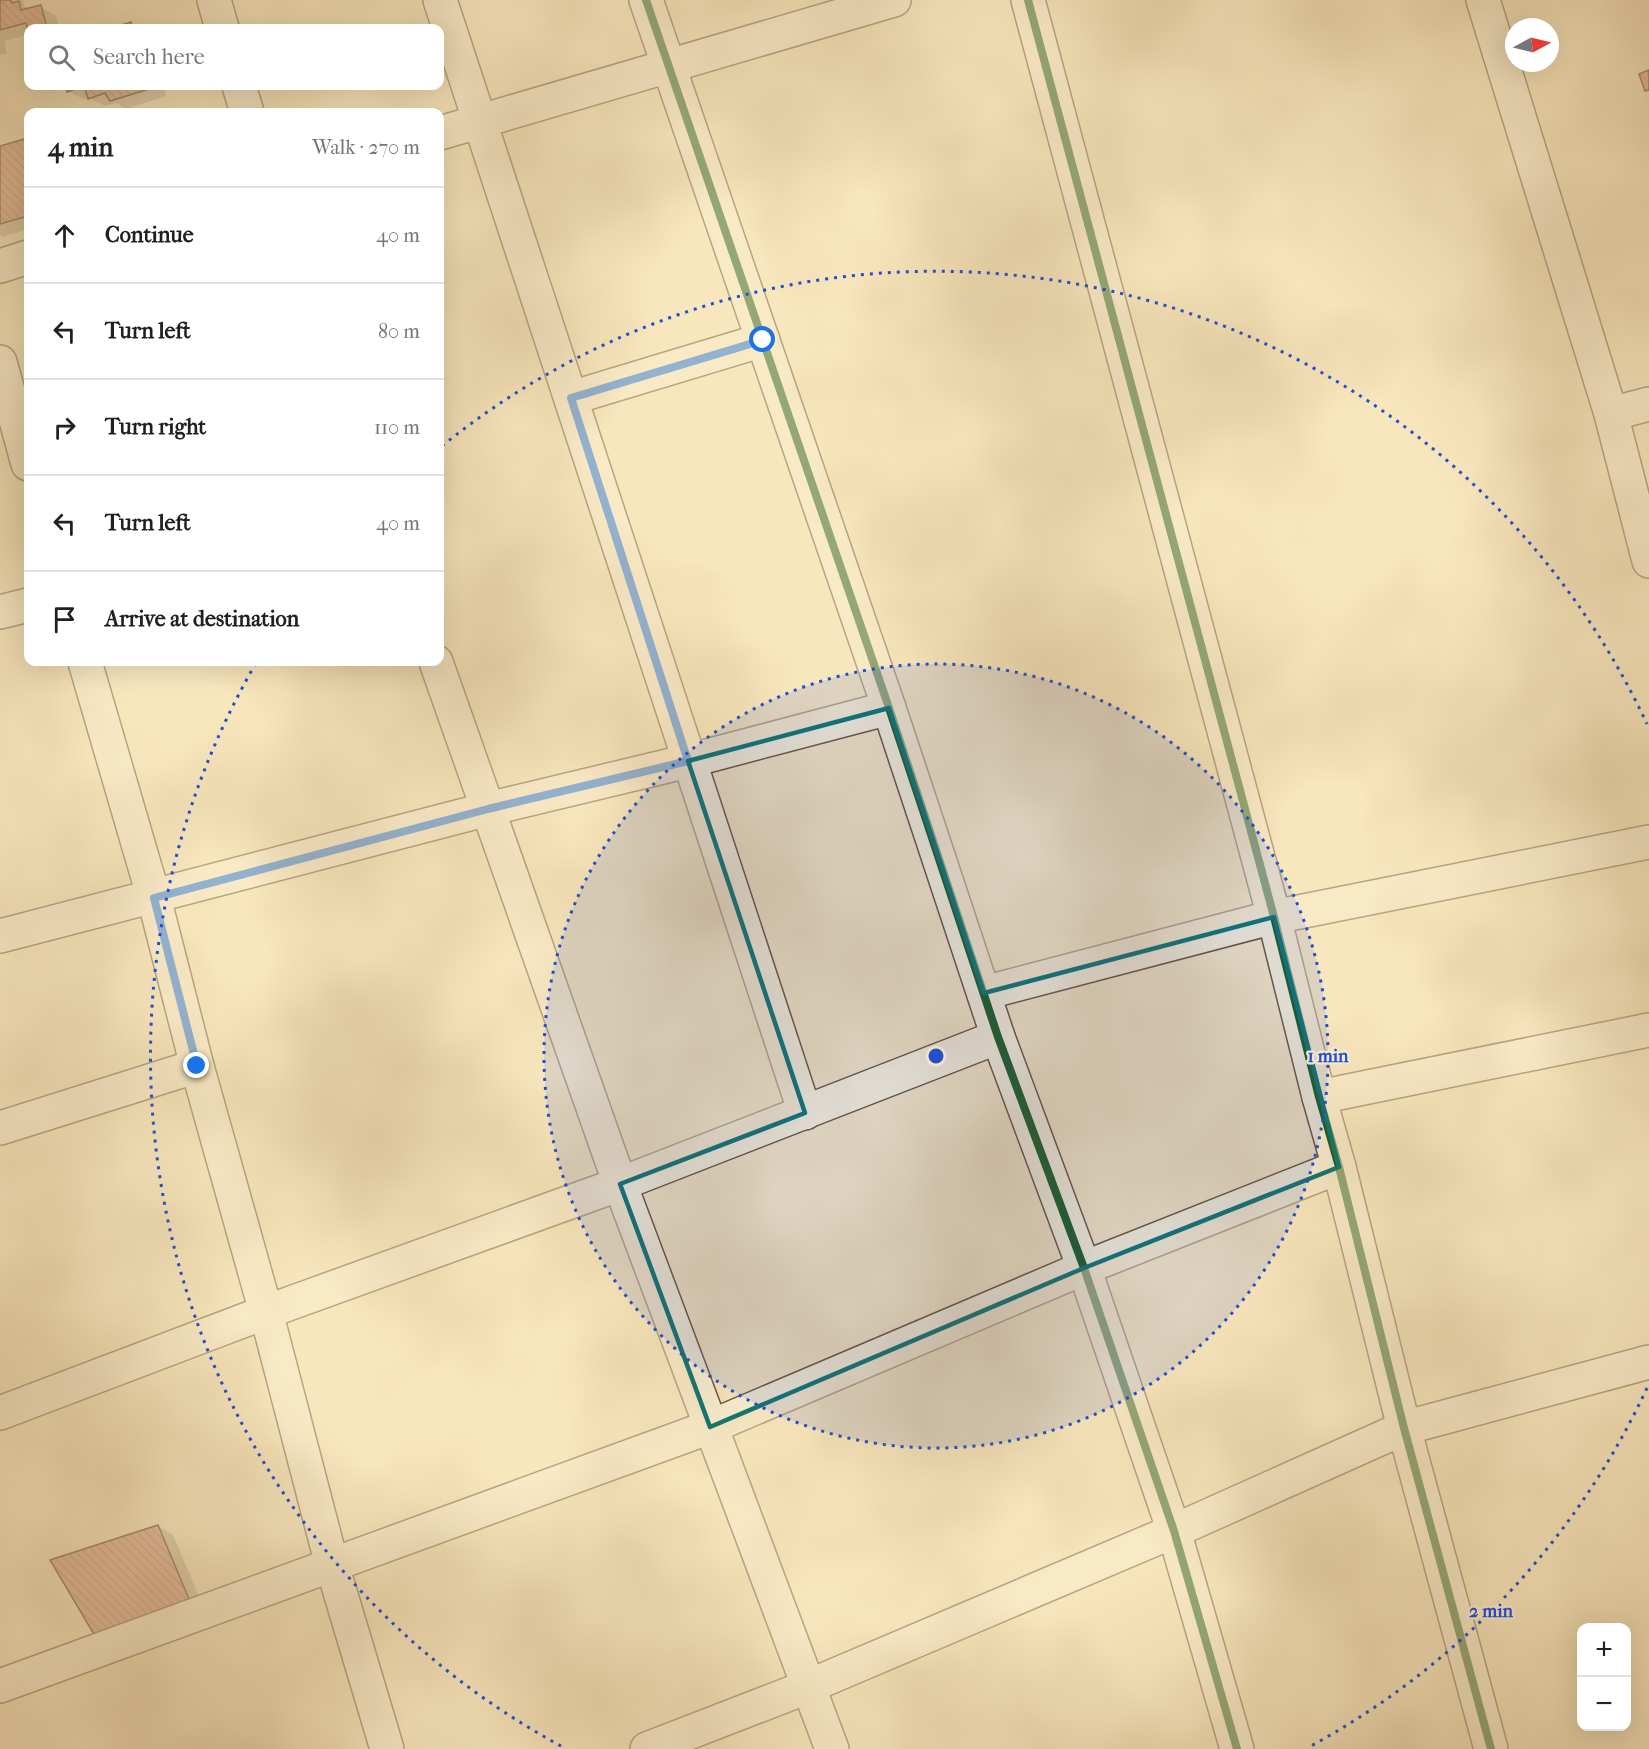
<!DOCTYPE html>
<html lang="en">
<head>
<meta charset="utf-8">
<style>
  :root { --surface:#fff; --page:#f2f2f2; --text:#202124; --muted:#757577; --line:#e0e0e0 }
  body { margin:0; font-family:"IM FELL French Canon",serif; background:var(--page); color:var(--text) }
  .controls { position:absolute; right:18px; bottom:18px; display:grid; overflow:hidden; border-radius:12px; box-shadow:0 6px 24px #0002 }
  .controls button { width:54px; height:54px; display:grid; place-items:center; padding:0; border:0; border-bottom:2px solid var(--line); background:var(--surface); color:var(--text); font:30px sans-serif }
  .compass { position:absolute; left:1505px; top:18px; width:54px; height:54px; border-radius:50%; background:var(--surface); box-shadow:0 6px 24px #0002; rotate:83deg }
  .stop { position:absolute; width:18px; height:18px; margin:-14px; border:4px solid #1a73e8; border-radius:50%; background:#fff }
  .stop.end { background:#1a73e8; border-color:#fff; box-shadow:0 2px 6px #0008 }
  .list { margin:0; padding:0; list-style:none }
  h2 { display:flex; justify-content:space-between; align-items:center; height:78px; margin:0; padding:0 24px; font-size:26px }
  h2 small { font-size:20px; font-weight:400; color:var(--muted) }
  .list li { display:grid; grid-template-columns:39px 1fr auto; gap:18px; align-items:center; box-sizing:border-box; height:96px; padding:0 24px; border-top:2px solid var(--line) }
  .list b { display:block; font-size:22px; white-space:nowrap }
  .list em { font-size:20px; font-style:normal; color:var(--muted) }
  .icon { flex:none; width:33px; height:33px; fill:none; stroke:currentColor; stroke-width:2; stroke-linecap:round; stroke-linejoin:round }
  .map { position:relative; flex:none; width:1649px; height:1749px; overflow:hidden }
  .search { position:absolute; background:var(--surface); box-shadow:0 6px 24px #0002; left:24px; top:24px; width:420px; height:66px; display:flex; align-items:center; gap:15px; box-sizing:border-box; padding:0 21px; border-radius:12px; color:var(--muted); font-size:22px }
  .panel { position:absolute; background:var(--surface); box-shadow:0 6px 24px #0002; left:24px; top:108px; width:420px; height:558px; border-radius:12px }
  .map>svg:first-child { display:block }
  .shadow { fill:#0003 }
  .building { fill:url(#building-back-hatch); stroke:#3e2711; stroke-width:1.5 }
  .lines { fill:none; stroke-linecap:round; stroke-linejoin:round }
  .minor-casing { stroke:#6c573c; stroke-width:36 }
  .minor { stroke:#faefd3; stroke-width:33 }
  .cycleway-casing { stroke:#faefd3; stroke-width:11 }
  .cycleway { stroke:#1b5e20; stroke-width:8 }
  .route { stroke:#1a73e8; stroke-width:8 }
  .marked { fill:none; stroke:#0f766e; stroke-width:4.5; stroke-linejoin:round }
  .ring { fill:none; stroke:#1d4ed8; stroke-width:3; stroke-dasharray:3 6 }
  .centre { fill:#1d4ed8; stroke:#faefd3; stroke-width:3 }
  .ring-label { font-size:18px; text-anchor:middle; font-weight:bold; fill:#1d4ed8; stroke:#faefd3; stroke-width:4.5; stroke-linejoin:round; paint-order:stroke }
</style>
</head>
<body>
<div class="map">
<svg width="1649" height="1749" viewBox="0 0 1649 1749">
  <defs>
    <pattern id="building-back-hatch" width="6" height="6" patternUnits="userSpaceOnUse" patternTransform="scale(1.5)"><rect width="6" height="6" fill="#d5927a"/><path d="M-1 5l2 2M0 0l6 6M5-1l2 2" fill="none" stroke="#ae7763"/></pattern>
  </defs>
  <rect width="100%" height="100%" fill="#f8e6bc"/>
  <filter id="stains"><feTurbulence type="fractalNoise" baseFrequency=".00333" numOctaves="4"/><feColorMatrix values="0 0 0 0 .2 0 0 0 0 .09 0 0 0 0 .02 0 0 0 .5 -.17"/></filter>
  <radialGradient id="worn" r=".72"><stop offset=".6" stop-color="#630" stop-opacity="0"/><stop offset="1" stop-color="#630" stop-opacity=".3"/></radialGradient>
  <g class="shadow">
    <path d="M0,0H23L25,7L30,9L41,7L56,16L59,28H28V35L4,41L7,53L0,55Z"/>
    <path d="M131,24L139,28H116Z"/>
    <path d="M67,86H163L166,96L126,109L116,103L105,106L89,98L83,99L68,91Z"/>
    <path d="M28,139V229L2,237L0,235V148Z"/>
    <path d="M158,1526L173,1535L209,1620L52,1561Z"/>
  </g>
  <g class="building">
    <path d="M0,0H11L12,3L19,1L21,10L41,5L47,28H28V32L26,23L0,30Z"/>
    <path d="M131,22L133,28H112Z"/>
    <path d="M1649,70V90L1645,91L1639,74Z"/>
    <path d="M65,86H151L152,88L110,101L105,93L88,99L84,86L67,92Z"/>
    <path d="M28,138V217V216L0,224V146Z"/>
    <path d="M158,1525L194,1611L98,1641L50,1560Z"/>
  </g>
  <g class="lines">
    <defs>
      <g id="minor">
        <path d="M214,0L222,28"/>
        <path d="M440,0L805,1113"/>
        <path d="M646,0L889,708L998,1037L1084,1268L1174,1531L1237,1749"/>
        <path d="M1028,0L1274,917L1319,1097L1339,1167L1404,1428L1491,1749"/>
        <path d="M1483,0L1611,414L1649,561"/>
        <path d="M239,86L247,112"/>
        <path d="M440,133L894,0"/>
        <path d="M0,266L28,257"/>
        <path d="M0,362L28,464"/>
        <path d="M571,398L763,340"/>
        <path d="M1611,414L1649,404"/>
        <path d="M0,612L28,605"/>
        <path d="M85,662L154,898L197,1066L266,1312L332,1565L387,1749"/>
        <path d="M436,662L620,1184L832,1749"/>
        <path d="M0,936L488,809L688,761L889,708"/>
        <path d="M984,993L1274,917L1649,842"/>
        <path d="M1319,1097L1649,1030"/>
        <path d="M0,1128L197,1066"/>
        <path d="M0,1413L266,1312L620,1184L998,1037"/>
        <path d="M0,1686L710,1427L1084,1268L1339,1167"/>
        <path d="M647,1749L807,1687L1174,1531L1404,1428L1649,1362"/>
      </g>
    </defs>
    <use href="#minor" class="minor-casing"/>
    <use href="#minor" class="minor"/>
    <defs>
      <g id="cycleway">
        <path d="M646,0L889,708L998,1037L1084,1268L1174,1531L1237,1749"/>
        <path d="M1028,0L1274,917L1319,1097L1339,1167L1404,1428L1491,1749"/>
      </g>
    </defs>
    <use href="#cycleway" class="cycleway-casing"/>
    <use href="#cycleway" class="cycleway"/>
  </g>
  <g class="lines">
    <path class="route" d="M197,1066L154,898L488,809L688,761L571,398L763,340"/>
  </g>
  <path d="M0 0H1649V1749H0ZM889,708L984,993L1274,917L1339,1167L1084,1268L710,1427L620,1184L805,1113L688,761Z" fill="#f8e6bc" fill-opacity=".55" fill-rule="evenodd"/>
  <path class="marked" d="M889,708L984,993L1274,917L1339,1167L1084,1268L710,1427L620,1184L805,1113L688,761Z"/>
  <circle cx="936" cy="1056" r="392" fill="#1d4ed8" fill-opacity=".12"/>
  <g class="ring">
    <circle cx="936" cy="1056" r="392"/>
    <path d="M1647 1388A785 785 0 0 1 1311 1746M561 1746A785 785 0 0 1 256 663M442 446A785 785 0 0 1 1647 724"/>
  </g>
  <circle cx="936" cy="1056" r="9" class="centre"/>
  <g class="ring-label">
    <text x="1328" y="1062">1 min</text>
    <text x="1491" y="1617">2 min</text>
  </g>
  <rect width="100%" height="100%" filter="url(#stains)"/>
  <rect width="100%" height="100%" fill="url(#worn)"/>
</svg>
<div class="controls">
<button>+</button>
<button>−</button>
</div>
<svg class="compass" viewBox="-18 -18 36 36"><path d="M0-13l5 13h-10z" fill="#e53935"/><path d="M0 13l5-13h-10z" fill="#757577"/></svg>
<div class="stop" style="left:763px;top:340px"></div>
<div class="stop end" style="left:197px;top:1066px"></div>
<div class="search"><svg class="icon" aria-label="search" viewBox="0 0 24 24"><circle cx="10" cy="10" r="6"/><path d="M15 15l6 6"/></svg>Search here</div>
<section class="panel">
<h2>4 min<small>Walk · 270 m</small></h2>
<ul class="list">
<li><svg class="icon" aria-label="ahead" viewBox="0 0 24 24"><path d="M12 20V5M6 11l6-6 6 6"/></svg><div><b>Continue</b></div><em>40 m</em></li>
<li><svg class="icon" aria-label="left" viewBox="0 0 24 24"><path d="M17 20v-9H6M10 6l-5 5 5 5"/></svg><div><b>Turn left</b></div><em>80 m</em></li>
<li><svg class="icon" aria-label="right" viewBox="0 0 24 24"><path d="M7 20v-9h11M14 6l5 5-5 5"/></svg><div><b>Turn right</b></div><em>110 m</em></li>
<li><svg class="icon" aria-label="left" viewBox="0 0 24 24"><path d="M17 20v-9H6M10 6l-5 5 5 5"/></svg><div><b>Turn left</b></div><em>40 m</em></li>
<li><svg class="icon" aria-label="arrive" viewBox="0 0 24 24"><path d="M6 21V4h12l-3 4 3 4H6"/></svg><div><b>Arrive at destination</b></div></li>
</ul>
</section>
</div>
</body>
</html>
